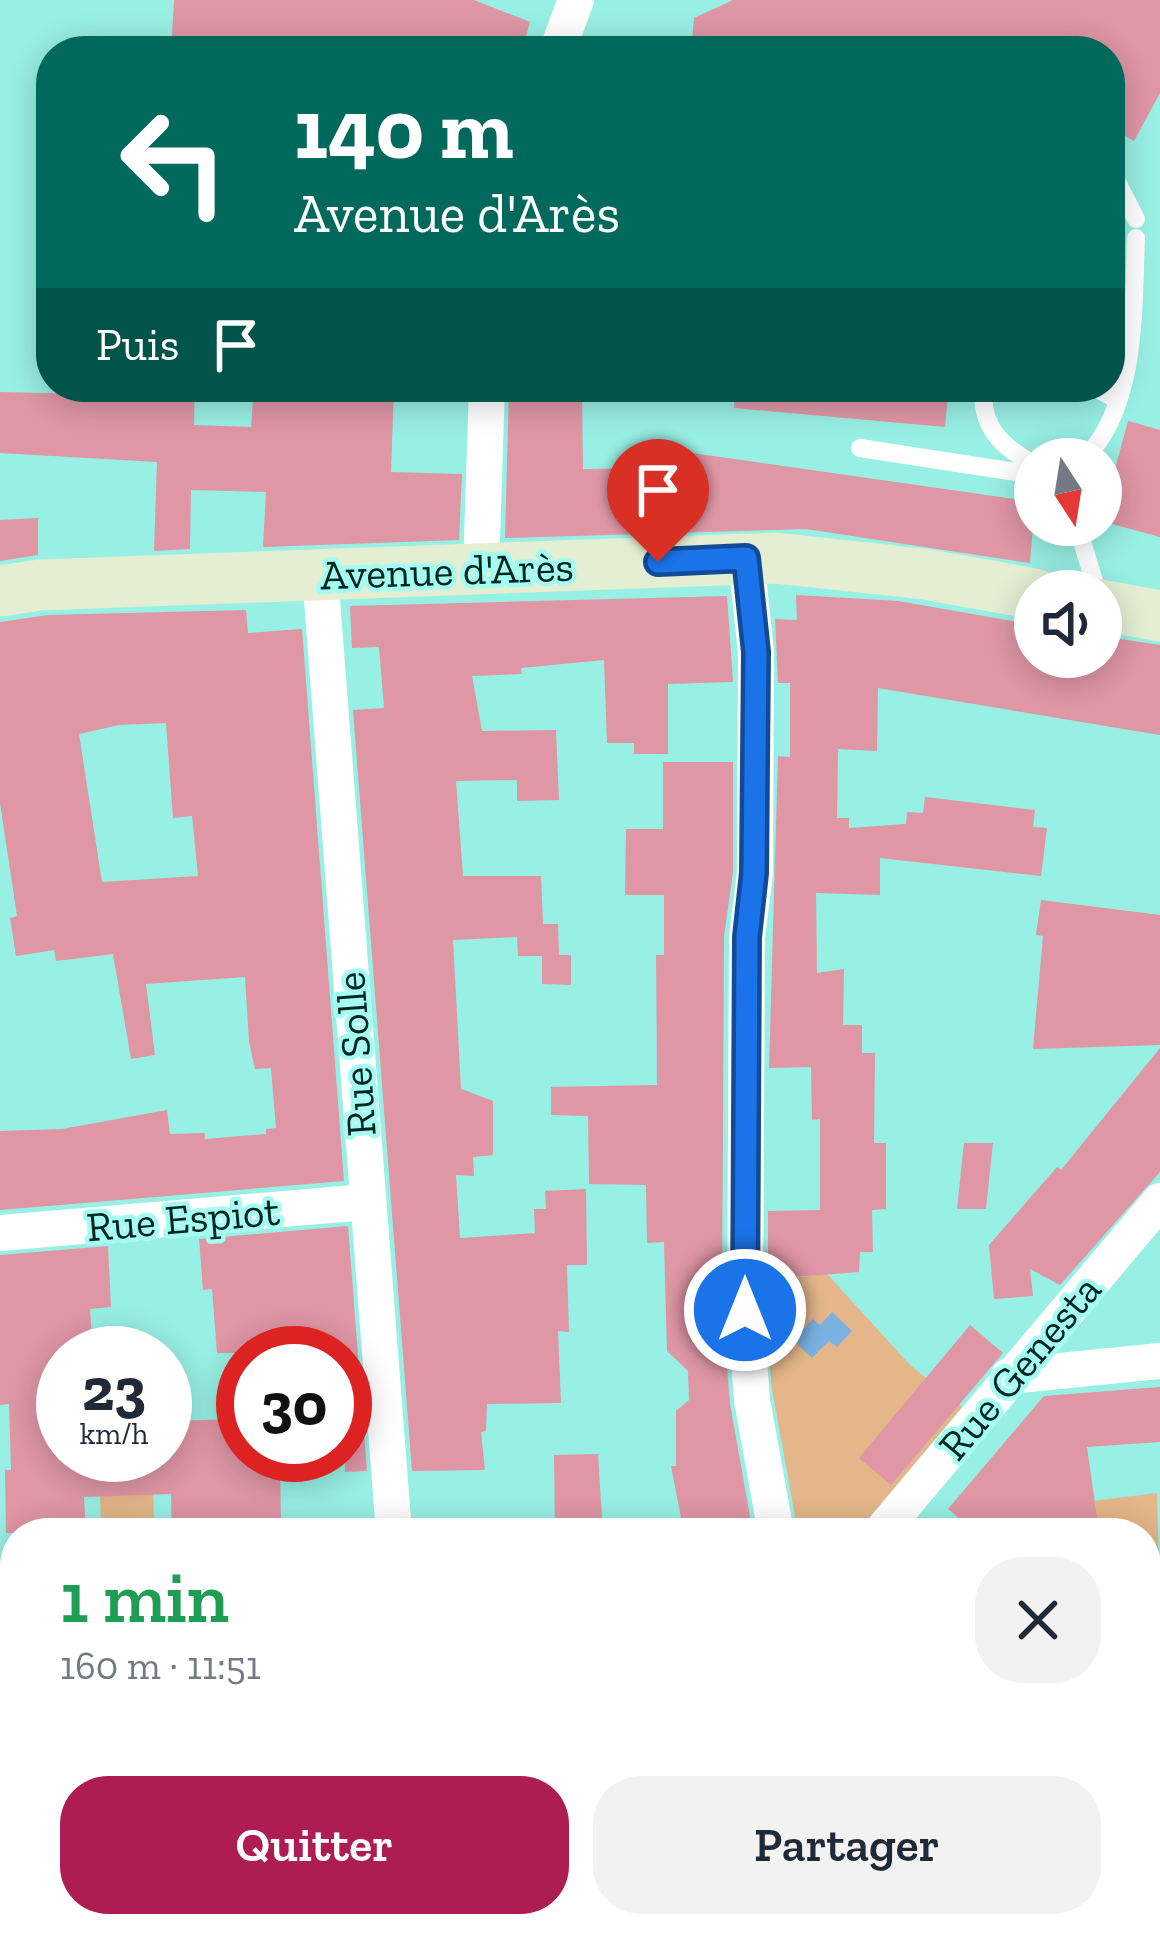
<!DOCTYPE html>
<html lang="fr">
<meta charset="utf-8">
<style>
body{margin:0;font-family:"Zilla Slab",serif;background:#f2f2f3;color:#1f2937;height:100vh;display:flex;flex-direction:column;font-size:45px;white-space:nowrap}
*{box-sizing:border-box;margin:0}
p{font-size:39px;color:#747a83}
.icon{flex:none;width:66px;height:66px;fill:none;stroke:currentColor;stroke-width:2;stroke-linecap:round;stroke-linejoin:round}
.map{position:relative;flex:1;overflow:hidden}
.panel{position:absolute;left:0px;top:1518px;width:1161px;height:420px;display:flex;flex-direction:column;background:#fff;border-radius:48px 48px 0 0;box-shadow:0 6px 30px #0003}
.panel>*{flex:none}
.guide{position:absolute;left:36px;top:36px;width:1089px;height:366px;border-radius:48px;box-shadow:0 6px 30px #0003;background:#00695c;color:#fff;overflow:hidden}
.needle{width:78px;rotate:168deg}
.tools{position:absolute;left:1014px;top:438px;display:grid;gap:24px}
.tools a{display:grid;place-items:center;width:108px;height:108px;border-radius:50%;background:#fff;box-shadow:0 6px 30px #0003;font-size:60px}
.speed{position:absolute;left:36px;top:1326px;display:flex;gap:24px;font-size:60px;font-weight:700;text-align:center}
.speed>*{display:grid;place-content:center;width:156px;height:156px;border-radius:50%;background:#fff;box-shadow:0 6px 30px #0003;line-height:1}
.speed small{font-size:30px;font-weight:400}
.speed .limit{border:18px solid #d22;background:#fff;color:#111}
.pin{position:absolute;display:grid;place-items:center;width:102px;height:102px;color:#fff;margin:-123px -51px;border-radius:50% 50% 50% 0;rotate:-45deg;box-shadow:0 0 12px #0007}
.pin .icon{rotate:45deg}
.me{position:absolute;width:132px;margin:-66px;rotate:0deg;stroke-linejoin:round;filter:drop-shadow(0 0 9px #0008)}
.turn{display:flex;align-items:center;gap:42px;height:252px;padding:0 60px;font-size:54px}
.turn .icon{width:156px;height:156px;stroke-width:2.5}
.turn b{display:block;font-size:84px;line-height:102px}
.then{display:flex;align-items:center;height:114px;padding:0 60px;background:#0003;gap:24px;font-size:45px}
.round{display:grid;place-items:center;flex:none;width:126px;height:126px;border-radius:48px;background:#f2f2f3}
.headline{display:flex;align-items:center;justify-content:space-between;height:204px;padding:0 60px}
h1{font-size:72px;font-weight:600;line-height:90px;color:#1e9e55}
.button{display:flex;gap:24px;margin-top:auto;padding:24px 60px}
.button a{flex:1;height:138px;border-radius:48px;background:#ad1c52;color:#fff;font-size:48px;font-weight:600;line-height:138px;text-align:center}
.button a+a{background:#f2f2f3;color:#1f2937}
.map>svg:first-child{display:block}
.green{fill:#e4b689}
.water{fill:#7ab1e1}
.building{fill:#df96a5;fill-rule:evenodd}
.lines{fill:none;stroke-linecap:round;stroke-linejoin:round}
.service{stroke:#fff;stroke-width:18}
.minor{stroke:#fff;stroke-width:36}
.secondary{stroke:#e4eed3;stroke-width:51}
.route-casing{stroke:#114b97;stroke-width:30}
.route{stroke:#1a73e8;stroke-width:21}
.labels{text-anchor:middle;stroke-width:9;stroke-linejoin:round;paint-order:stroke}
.street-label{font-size:42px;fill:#002522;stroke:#a5fdf2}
</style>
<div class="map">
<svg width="1160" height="1938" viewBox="0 0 1160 1938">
<rect width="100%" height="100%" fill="#98efe4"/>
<g class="green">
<path d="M 827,1274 L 910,1365 L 962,1407 L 857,1533 L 798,1533 L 771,1383 L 766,1281 Z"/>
<path d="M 135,1491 L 153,1495 L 155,1533 L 101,1533 L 100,1493 Z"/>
<path d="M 1157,1493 L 1160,1613 L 1146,1615 L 1146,1533 L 928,1533 L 938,1520 Z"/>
</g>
<path class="water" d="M 832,1312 L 852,1331 L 837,1347 L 829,1341 L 812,1358 L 793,1340 L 813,1319 L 820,1325 Z"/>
<g class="building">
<path d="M 174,0 L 474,0 L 530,22 L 522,51 L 171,51 Z"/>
<path d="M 733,0 L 1160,0 L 1160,93 L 1134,141 L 1110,128 L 1110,51 L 691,51 L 694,18 Z"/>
<path d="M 135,387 L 195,387 L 194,425 L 251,427 L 254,387 L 394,387 L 391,472 L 462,474 L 459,540 L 263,547 L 266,492 L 191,490 L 190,549 L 154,551 L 157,462 L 0,453 L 0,392 L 135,395 Z"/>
<path d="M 509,387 L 582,387 L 583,469 L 659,468 L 657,448 L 1035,502 L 1030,563 L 806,529 L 505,538 Z"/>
<path d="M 735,387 L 949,387 L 945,427 L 734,408 Z"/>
<path d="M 1128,421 L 1160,430 L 1160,537 L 1101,521 Z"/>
<path d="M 38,518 L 38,555 L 0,561 L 0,520 Z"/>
<path d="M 796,595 L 898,601 L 1035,625 L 1035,657 L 1101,657 L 1101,636 L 1160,645 L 1160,735 L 878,688 L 877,751 L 838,749 L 837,818 L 849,818 L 849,828 L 906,824 L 907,812 L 923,813 L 925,797 L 1035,810 L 1033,827 L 1047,828 L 1041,876 L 880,858 L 880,895 L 816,893 L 817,973 L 844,969 L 843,1025 L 862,1025 L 862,1053 L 875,1053 L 874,1143 L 886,1143 L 886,1209 L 872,1210 L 873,1252 L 860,1252 L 859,1272 L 768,1279 L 768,1211 L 820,1210 L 820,1119 L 812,1120 L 811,1067 L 769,1068 L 778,756 L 790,757 L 790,683 L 778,683 L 775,619 L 797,620 Z"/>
<path d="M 727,596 L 733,682 L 668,684 L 668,754 L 634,754 L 634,743 L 607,743 L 604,660 L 521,668 L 522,674 L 472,676 L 482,731 L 556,730 L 559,800 L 517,801 L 517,780 L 456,781 L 463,876 L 541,876 L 543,924 L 558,924 L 559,955 L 571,955 L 571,985 L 542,984 L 542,956 L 518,956 L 517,937 L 453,940 L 461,1089 L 493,1101 L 493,1155 L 473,1157 L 474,1176 L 456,1175 L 460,1238 L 535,1233 L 534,1209 L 546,1209 L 545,1191 L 586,1189 L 587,1265 L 567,1265 L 569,1332 L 558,1331 L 561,1403 L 487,1404 L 486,1431 L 481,1432 L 485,1470 L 412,1471 L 353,710 L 384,708 L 379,647 L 352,648 L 350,606 Z"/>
<path d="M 246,610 L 248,633 L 302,629 L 344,1181 L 0,1210 L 0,1131 L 62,1129 L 167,1110 L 170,1134 L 205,1133 L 205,1139 L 266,1134 L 266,1129 L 276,1128 L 271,1068 L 255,1069 L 249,1042 L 245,977 L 146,984 L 155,1055 L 131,1059 L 113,954 L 56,961 L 54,950 L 16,956 L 10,918 L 17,916 L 0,803 L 0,622 L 48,615 ZM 166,723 L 173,818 L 192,816 L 198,876 L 102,882 L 79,734 L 119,725 Z"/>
<path d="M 663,762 L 733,762 L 733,872 L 724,937 L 722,1310 L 730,1404 L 753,1533 L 684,1533 L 671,1466 L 676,1466 L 676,1411 L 689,1400 L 688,1371 L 667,1351 L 664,1242 L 647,1243 L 646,1185 L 589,1184 L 588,1116 L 551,1115 L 551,1087 L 657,1085 L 656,955 L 664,955 L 664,895 L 625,895 L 626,829 L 663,829 Z"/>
<path d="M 1041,900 L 1160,915 L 1160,1045 L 1033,1049 L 1043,936 L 1036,935 Z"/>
<path d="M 1160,1048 L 1160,1172 L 1060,1285 L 1030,1269 L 1033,1296 L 994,1299 L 989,1245 L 1057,1167 L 1061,1170 Z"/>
<path d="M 964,1143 L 993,1143 L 986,1209 L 957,1209 Z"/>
<path d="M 348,1226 L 367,1471 L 345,1472 L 345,1353 L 217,1353 L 212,1289 L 203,1290 L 199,1239 Z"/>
<path d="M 108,1246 L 111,1307 L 90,1309 L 93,1353 L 63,1353 L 63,1455 L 165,1455 L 165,1421 L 242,1419 L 243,1455 L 280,1455 L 281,1533 L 172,1533 L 171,1494 L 84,1497 L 86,1533 L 6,1533 L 5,1470 L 11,1470 L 9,1404 L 0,1405 L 0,1255 Z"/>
<path d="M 970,1325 L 1003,1353 L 891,1485 L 859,1458 Z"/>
<path d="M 1160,1387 L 1160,1442 L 1087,1447 L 1099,1533 L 977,1533 L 948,1509 L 1044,1396 Z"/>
<path d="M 598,1454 L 603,1533 L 555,1533 L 554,1455 Z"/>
</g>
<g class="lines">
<g class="service">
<path d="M 1110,168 L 1136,219"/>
<path d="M 984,387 C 979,426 1003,448 1035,465"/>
<path d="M 1094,387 L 1116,399"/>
<path d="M 860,448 L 1035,475"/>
<path d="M 1084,459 C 1137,407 1133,309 1136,238"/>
<path d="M 1077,525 L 1097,591"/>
</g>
<g class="minor">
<path d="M 557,51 L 576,0"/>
<path d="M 746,558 L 756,653 L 755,873 L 747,937 L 745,1310 L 752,1400 L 776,1533"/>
<path d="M 481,569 L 487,387"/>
<path d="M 320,574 L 394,1533"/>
<path d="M 0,1233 L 366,1202"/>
<path d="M 1009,1376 L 1160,1361"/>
<path d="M 880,1533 L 1160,1201"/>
<path d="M 0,1620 L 15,1619"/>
<path d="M 1146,1754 L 1160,1750"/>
<path d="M 171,1923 L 173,1938"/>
<path d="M 422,1923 L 423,1938"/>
<path d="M 854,1923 L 857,1938"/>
<path d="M 539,1938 L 591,1923"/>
</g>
<g class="secondary">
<path d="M 0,591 L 40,585 L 775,558 L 924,574 L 1035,594"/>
<path d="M 1101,605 L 1160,616"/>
</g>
</g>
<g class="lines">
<defs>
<path id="route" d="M 658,562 L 746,558 L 756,652 L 754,873 L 747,937 L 745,1310"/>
</defs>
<use href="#route" class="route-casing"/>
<use href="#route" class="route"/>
</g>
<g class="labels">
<g class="street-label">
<text transform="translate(447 570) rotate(-2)" y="15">Avenue d'Arès</text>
<text transform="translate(355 1054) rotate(-94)" y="15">Rue Solle</text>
<text transform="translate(183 1218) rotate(-5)" y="15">Rue Espiot</text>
<text transform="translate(1019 1367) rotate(-50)" y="15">Rue Genesta</text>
</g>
</g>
</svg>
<div class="tools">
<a><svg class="needle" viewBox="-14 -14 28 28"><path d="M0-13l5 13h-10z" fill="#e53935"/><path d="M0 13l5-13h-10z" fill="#747a83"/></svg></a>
<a><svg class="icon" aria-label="sound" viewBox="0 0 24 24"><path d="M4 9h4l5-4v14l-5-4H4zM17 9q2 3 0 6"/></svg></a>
</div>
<div class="speed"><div>23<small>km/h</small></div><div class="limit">30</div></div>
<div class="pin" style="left:658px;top:562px;background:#d93025"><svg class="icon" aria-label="arrive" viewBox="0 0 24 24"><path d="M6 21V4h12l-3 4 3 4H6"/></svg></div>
<svg class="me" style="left:745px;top:1310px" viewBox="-20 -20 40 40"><circle r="17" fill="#1a73e8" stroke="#fff" stroke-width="3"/><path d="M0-11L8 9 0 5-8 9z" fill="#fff"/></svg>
<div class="guide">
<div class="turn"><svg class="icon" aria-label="left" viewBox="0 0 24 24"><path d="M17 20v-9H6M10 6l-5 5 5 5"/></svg><div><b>140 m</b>Avenue d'Arès</div></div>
<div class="then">Puis<svg class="icon" aria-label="arrive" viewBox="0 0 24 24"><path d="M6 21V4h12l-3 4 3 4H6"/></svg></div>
</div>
<section class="panel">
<div class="headline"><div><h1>1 min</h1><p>160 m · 11:51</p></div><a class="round"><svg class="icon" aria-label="close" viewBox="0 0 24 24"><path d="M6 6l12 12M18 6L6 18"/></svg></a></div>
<div class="button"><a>Quitter</a><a>Partager</a></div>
</section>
</div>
